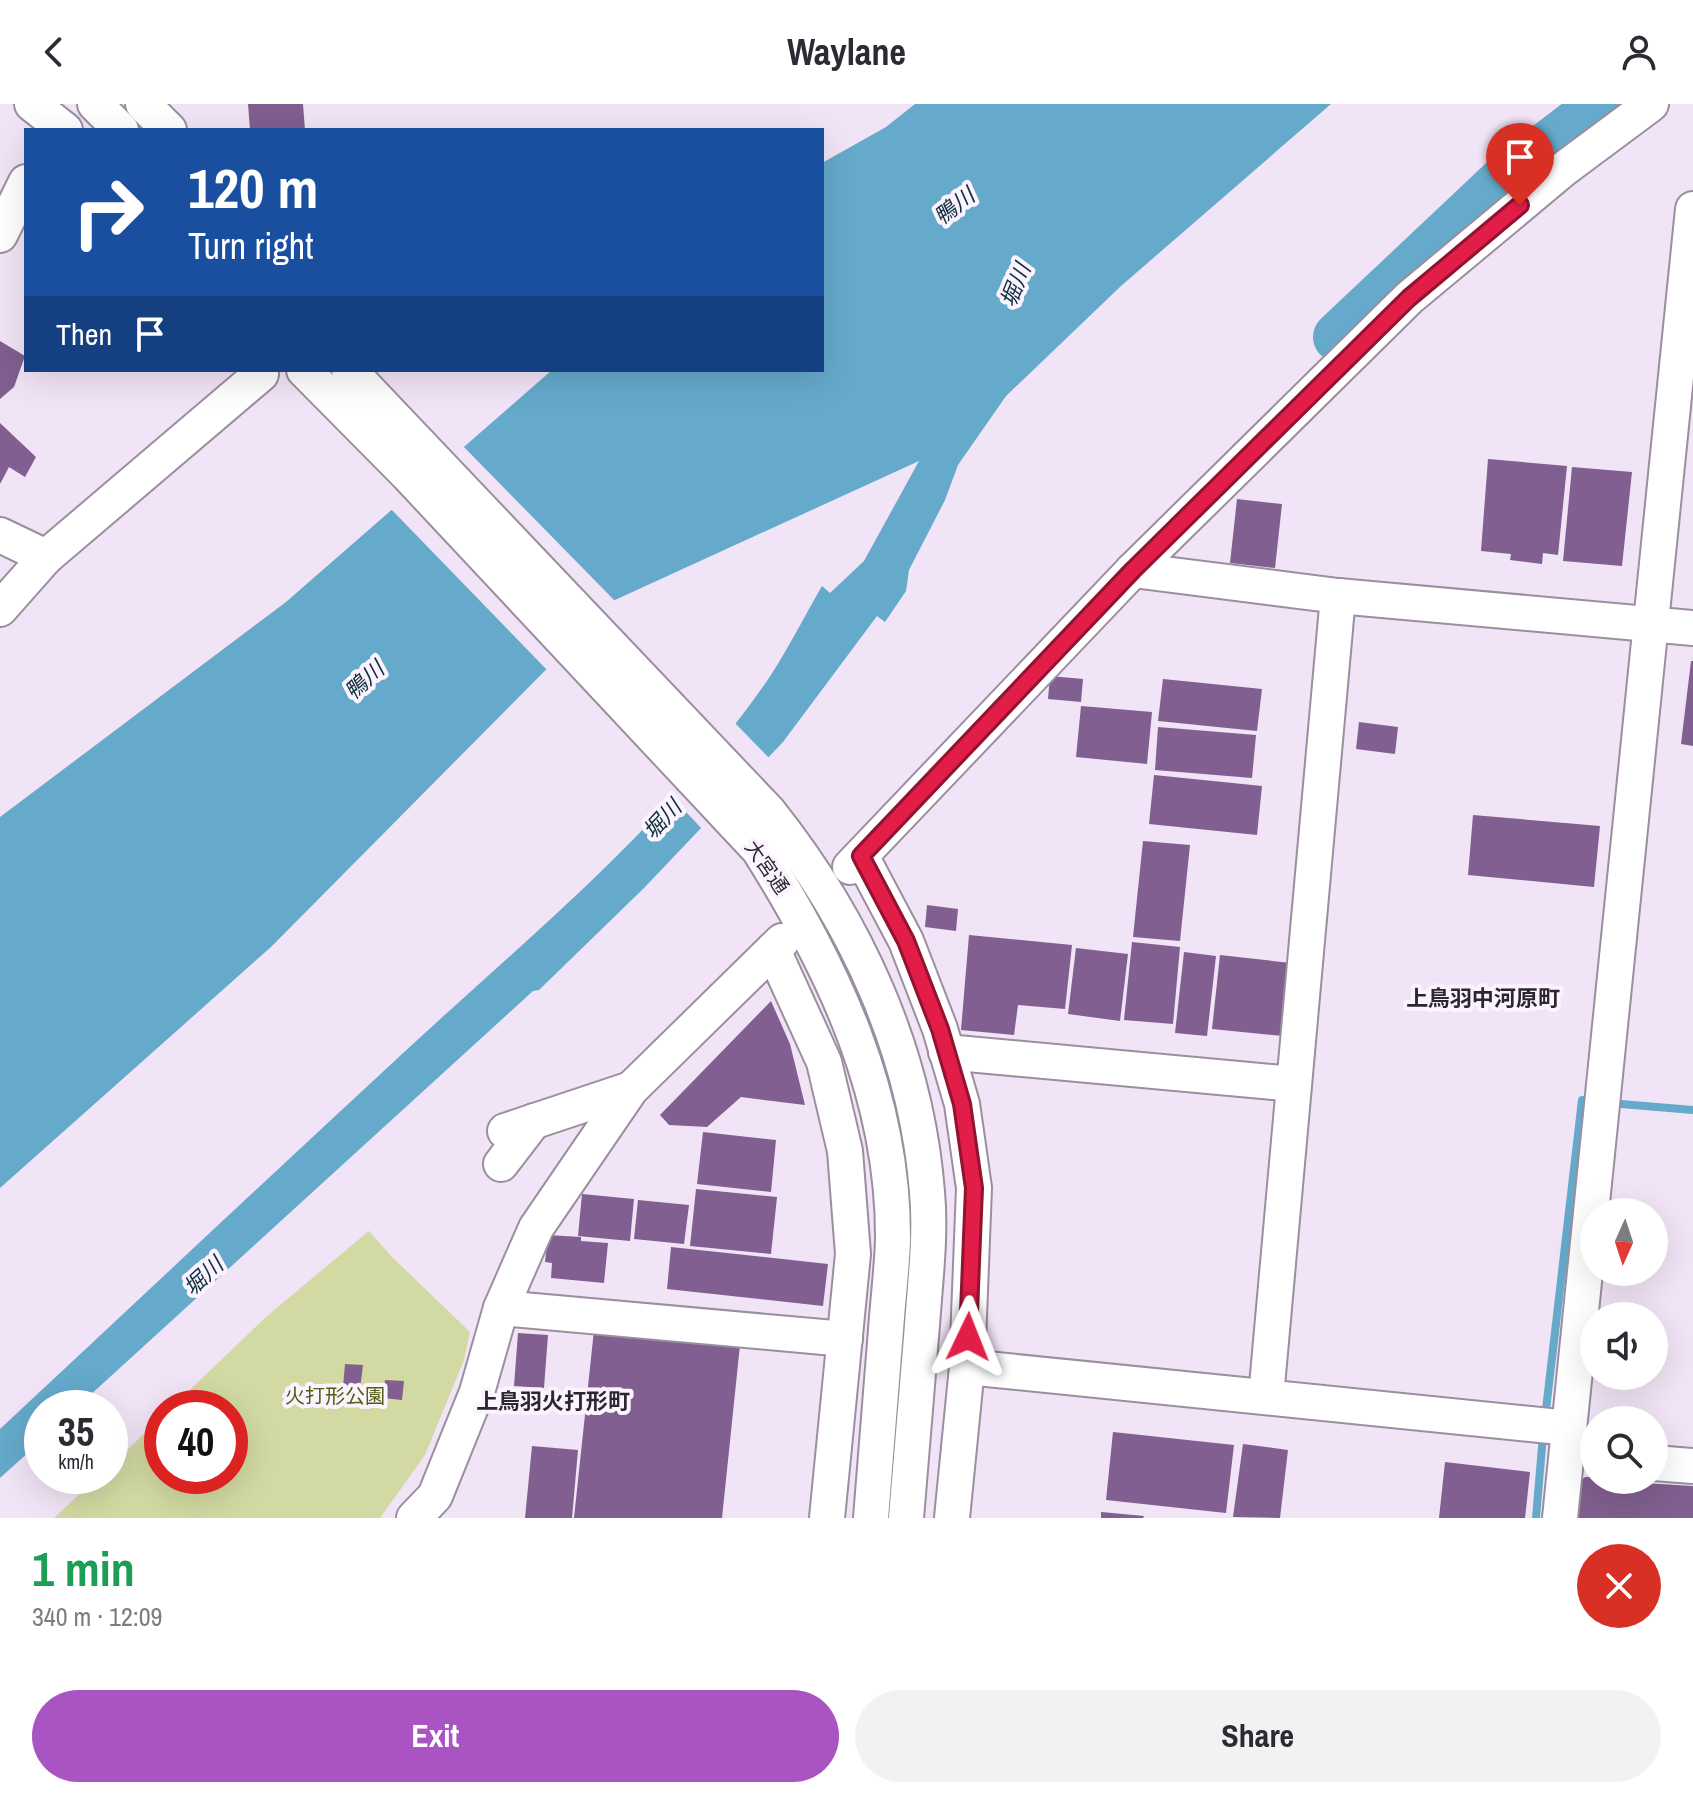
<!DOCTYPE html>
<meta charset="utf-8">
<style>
body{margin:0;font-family:"Archivo Narrow","Noto Sans JP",sans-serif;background:#f2f2f3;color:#2b2b33;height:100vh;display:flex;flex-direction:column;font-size:30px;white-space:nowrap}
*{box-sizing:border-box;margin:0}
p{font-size:26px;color:#7c7c81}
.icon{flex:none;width:44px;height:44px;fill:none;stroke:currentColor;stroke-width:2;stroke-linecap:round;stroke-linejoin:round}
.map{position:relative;height:1414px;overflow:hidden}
.panel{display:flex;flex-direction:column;background:#fff;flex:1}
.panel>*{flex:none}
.banner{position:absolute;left:24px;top:24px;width:800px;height:244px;border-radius:0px;box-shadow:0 8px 32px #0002;background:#1a4fa0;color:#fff;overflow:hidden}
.needle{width:52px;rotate:183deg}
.buttons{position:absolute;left:1580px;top:1094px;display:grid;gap:16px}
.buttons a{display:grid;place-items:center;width:88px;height:88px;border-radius:50%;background:#fff;box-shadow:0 8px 32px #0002;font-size:40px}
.speed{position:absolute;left:24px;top:1286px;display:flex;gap:16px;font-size:40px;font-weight:700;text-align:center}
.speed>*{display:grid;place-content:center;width:104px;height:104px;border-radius:50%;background:#fff;box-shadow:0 8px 32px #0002;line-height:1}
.speed small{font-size:20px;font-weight:400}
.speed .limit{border:12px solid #d22;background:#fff;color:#111}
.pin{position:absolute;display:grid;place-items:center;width:68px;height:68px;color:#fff;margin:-82px -34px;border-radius:50% 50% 50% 0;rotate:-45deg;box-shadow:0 0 8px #0007}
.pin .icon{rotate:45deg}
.me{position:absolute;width:88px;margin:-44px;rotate:2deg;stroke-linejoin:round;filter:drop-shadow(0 0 6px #0008)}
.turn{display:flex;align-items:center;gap:28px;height:168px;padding:0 32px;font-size:36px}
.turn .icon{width:104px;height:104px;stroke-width:2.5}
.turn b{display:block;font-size:56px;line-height:68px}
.then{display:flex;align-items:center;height:76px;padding:0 32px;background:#0003;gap:16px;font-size:30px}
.round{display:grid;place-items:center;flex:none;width:84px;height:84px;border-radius:42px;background:#f2f2f3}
.headline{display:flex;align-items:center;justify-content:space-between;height:136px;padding:0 32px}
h1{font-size:48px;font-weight:700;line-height:60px;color:#1e9e55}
.button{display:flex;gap:16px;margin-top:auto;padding:16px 32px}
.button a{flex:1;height:92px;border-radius:48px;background:#a954c2;color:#fff;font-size:32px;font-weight:700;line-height:92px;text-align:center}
.button a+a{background:#f2f2f3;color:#2b2b33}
header{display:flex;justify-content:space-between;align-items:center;height:104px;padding:0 32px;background:#fff;font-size:36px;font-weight:700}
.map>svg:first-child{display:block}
.green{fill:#d2d9a2}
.water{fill:#65a9cb}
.pier{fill:#f1e4f6}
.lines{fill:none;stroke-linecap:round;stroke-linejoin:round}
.stream{stroke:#65a9cb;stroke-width:8}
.river{stroke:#65a9cb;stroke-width:50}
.building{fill:#815f90}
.minor-casing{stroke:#9a8e9f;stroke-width:38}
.minor{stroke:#fff;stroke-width:34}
.route-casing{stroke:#92132f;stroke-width:20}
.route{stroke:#e11d48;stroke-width:14}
.labels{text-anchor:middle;stroke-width:8;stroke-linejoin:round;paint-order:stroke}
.street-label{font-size:20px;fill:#2c272e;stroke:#fbf3fe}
.park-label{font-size:20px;fill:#555b12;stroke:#fbf3fe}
.water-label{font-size:22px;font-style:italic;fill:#0e2f3e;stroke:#fbf3fe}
.neighbourhood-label{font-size:22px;font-weight:bold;fill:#2c272e;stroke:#fbf3fe}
</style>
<header><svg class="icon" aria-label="back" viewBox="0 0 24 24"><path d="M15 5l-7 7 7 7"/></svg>Waylane<svg class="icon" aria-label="person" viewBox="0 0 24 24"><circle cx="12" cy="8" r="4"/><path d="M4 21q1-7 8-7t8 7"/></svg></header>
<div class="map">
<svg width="1693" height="1414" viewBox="0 0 1693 1414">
<rect width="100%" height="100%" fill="#f1e4f6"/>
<path class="green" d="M 369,1127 L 392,1153 L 470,1228 L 464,1256 L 425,1351 L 380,1414 L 54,1414 L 99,1372 L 110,1372 L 110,1362 L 162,1313 L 162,1372 L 230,1372 L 230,1304 L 171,1304 L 267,1212 Z"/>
<path class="water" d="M 915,0 L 1331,0 L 1121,182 L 1006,292 L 958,361 L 945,396 L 909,466 L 906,487 L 885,518 L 877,512 L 783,638 L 644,784 L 539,886 L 533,887 L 76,1304 L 42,1304 L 42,1336 L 0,1374 L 0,1325 C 134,1200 267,1075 401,951 C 525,836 658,729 757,591 C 782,558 801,518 822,482 L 830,489 L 864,457 L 919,357 L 615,496 L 271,843 L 0,1084 L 0,713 L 286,498 L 552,266 L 822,266 L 822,59 L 886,23 Z"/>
<g class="pier">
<path d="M 461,340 L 617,499 L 549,568 L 389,403 Z"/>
<path d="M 733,617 L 771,656 L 704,727 L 670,691 Z"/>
</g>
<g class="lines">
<g class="stream">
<path d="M 1609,999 L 1693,1006"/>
<path d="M 1545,1314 L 1582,996 L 1596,997"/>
<path d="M 1536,1414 L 1543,1331"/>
</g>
<path class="river" d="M 1338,233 L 1511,70 L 1603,0"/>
</g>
<g class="building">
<path d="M 248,0 L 303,0 L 305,26 L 250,26 Z"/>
<path d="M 0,237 L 25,252 L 14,283 L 0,295 Z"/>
<path d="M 0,319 L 36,353 L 25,373 L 9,363 L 0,380 Z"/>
<path d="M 1488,355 L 1567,362 L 1558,451 L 1543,449 L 1542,460 L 1510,456 L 1511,450 L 1481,447 Z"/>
<path d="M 1572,363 L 1632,368 L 1622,462 L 1563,457 Z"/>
<path d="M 1237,395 L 1282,400 L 1275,464 L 1230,459 Z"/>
<path d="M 1691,557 L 1693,557 L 1693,642 L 1681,640 Z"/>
<path d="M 1050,572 L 1083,575 L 1081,598 L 1048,595 Z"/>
<path d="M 1163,575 L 1262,585 L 1257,627 L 1158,617 Z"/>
<path d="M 1081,602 L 1152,608 L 1147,660 L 1076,653 Z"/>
<path d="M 1359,618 L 1398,623 L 1395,650 L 1356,645 Z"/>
<path d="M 1158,623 L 1256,631 L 1252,674 L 1155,666 Z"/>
<path d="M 1154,671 L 1262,682 L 1257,731 L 1149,720 Z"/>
<path d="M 1473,711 L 1600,722 L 1594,783 L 1468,771 Z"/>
<path d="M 1143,737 L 1190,741 L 1180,837 L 1133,833 Z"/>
<path d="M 927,801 L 958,805 L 956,827 L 925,823 Z"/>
<path d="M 969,831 L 1072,841 L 1065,905 L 1018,901 L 1014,931 L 961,926 Z"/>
<path d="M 1132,838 L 1180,843 L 1173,920 L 1124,916 Z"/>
<path d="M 1076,844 L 1128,850 L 1120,917 L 1068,910 Z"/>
<path d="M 1184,848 L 1216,852 L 1207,932 L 1175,929 Z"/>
<path d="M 1220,851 L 1291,859 L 1283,932 L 1212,925 Z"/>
<path d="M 771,897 L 790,940 L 805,1001 L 741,993 L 707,1023 L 669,1021 L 660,1011 Z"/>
<path d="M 703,1028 L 776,1036 L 771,1088 L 697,1080 Z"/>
<path d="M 696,1085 L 777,1093 L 771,1150 L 690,1142 Z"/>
<path d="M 582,1090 L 634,1095 L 630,1137 L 578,1132 Z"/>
<path d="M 638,1096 L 689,1101 L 684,1140 L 634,1135 Z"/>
<path d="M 548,1131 L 581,1133 L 581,1137 L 608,1139 L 604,1179 L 551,1174 L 552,1159 L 545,1158 Z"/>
<path d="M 671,1143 L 828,1160 L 823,1202 L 667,1185 Z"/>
<path d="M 594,1226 L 740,1241 L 722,1414 L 574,1414 Z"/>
<path d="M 518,1229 L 548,1231 L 544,1284 L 514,1282 Z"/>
<path d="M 345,1260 L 363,1261 L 360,1285 L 343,1283 Z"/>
<path d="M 385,1276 L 404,1277 L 402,1296 L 383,1294 Z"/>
<path d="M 1113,1328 L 1234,1341 L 1226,1409 L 1106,1396 Z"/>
<path d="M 1243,1340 L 1288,1346 L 1280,1414 L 1233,1413 Z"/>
<path d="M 532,1342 L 578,1346 L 572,1414 L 525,1414 Z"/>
<path d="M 1445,1358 L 1530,1368 L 1525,1414 L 1439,1414 Z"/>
<path d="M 1585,1373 L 1594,1373 L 1594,1376 L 1693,1382 L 1693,1414 L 1575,1414 L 1578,1379 Z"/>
<path d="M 1101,1408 L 1144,1412 L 1143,1414 L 1101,1414 Z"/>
</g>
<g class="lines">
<defs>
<g id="minor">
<path d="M 32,0 L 65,26"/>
<path d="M 95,0 L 121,26"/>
<path d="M 143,0 L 169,26"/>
<path d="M 0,131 L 26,78"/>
<path d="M 304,266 L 408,371 L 759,746 C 834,865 894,992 893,1136 C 892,1166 888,1196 886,1226 C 881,1289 876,1351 871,1414"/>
<path d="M 349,266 L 769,708 C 856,817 916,948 927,1088 C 931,1132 925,1177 922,1221 C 917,1285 911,1350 906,1414"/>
<path d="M 0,431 L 46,453"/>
<path d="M 1133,466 L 1338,492 L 1693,524"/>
<path d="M 0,505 L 46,453 L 261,270"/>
<path d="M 861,752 L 906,837 L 940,925 L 962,1000 L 974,1084 L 967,1263 L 952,1414"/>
<path d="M 850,763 L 1133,466 L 1409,194 L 1565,64 L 1651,0"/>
<path d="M 773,846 L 824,958 L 845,1047 L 853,1150 L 827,1414"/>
<path d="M 946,948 L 1294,980"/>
<path d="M 505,1027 L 631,985"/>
<path d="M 501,1060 L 534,1017"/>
<path d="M 501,1204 L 845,1235"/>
<path d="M 967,1263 L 1569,1324"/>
<path d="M 1266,1293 L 1338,492"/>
<path d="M 1654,1359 L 1693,1362"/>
<path d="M 414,1414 L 435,1392 L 477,1288 L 501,1204 L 536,1124 L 631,985 L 782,837"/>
<path d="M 1560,1414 L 1693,105"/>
</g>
</defs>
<use href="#minor" class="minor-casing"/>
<use href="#minor" class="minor"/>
</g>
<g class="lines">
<defs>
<path id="route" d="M 968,1233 L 974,1084 L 962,1000 L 940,925 L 906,837 L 861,752 L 1133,466 L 1409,194 L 1520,101"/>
</defs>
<use href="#route" class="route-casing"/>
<use href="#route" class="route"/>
</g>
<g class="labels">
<g class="street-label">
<text transform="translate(767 763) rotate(55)" y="7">大宮通</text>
</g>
<g class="park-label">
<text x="335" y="1299">火打形公園</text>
</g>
<g class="water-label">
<text transform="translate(954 102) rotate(-38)" y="8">鴨川</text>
<text transform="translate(1015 181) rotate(-68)" y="8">堀川</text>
<text transform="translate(364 576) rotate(-42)" y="8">鴨川</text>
<text transform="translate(662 715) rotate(-47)" y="8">堀川</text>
<text transform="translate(203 1172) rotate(-43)" y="8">堀川</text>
</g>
<g class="neighbourhood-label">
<text x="1483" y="902">上鳥羽中河原町</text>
<text x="553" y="1305">上鳥羽火打形町</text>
</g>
</g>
</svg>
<div class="buttons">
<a><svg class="needle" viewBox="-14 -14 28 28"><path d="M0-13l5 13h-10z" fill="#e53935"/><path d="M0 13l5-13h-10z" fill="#7c7c81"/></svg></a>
<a><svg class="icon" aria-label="sound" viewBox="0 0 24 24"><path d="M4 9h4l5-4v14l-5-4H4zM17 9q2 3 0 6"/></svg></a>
<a><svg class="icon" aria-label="search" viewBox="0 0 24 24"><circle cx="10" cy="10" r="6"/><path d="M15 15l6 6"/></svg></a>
</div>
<div class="speed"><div>35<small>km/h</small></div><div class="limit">40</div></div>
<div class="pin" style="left:1520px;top:101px;background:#d93025"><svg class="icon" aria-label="arrive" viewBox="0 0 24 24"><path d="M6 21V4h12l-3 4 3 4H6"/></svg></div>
<svg class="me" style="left:968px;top:1233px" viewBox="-20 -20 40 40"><path d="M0-17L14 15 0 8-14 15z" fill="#e11d48" stroke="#fff" stroke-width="4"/></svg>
<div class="banner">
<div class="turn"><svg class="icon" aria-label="right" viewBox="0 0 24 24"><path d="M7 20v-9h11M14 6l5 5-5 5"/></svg><div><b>120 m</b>Turn right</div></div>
<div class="then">Then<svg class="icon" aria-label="arrive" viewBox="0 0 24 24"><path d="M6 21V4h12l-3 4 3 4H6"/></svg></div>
</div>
</div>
<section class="panel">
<div class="headline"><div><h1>1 min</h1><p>340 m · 12:09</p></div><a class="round" style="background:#d93025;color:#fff"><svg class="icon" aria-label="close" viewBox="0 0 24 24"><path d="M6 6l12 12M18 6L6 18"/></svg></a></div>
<div class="button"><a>Exit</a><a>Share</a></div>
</section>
